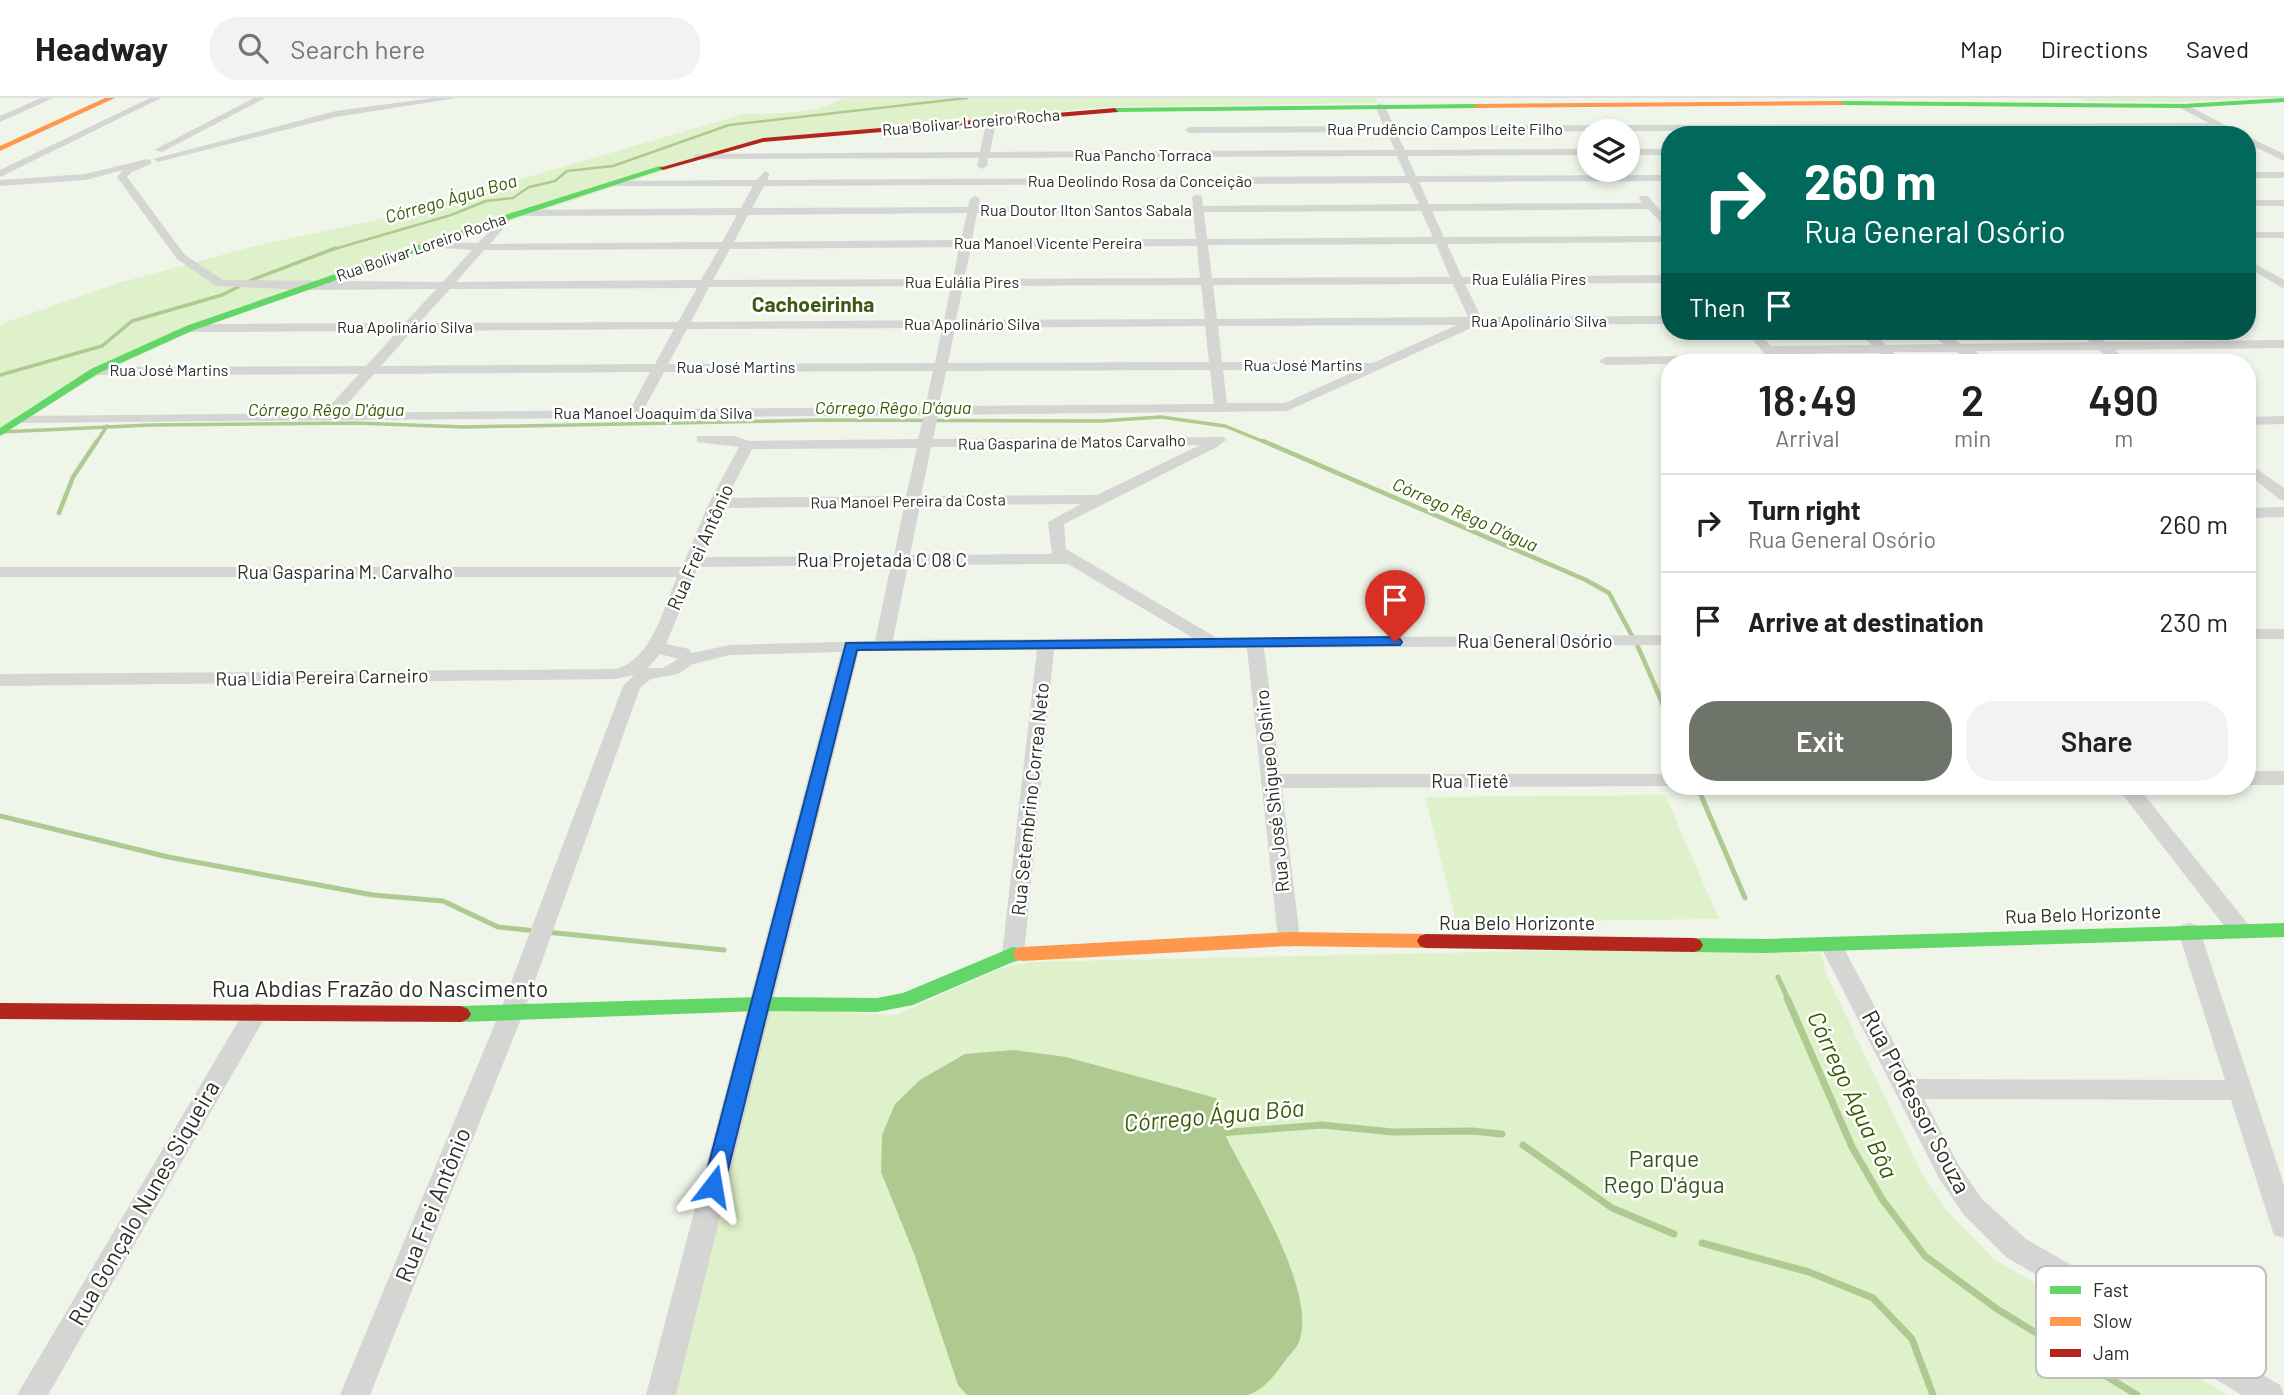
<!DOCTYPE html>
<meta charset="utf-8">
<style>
body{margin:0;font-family:Barlow,sans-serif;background:#f2f2f2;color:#202124;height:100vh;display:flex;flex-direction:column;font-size:26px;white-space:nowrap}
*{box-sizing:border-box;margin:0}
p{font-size:23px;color:#757577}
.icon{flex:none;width:38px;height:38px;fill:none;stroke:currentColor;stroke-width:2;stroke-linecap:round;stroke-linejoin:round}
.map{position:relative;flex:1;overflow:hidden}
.drawer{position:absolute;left:1661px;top:256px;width:595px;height:441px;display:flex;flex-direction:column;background:#fff;border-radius:28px;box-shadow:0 4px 10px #0003}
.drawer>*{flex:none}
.guide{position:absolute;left:1661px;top:28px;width:595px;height:214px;border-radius:28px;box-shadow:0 4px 10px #0003;background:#00695c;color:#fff;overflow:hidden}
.tools{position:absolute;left:1577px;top:21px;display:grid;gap:14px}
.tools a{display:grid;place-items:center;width:63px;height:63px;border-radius:50%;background:#fff;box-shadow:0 4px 10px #0003;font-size:35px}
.pin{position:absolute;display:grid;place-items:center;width:60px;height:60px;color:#fff;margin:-72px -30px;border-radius:50% 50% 50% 0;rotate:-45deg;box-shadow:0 0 7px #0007}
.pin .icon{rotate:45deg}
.me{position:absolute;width:77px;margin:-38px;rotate:14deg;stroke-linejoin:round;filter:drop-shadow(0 0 5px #0008)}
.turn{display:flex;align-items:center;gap:24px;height:147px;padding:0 28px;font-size:32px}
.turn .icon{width:91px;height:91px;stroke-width:2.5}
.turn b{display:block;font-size:49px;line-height:60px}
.then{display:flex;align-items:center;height:66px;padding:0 28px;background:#0003;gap:14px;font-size:26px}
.eta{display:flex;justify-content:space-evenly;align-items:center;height:119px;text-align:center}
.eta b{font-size:42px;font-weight:600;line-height:49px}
.button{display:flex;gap:14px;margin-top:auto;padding:14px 28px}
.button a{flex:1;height:80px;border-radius:28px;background:#6f746a;color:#fff;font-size:28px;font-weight:600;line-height:80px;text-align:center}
.button a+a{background:#f2f2f2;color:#202124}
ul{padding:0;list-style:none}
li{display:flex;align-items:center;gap:21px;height:98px;padding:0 28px;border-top:2px solid #e0e0e0}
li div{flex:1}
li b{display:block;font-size:26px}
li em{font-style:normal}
header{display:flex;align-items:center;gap:42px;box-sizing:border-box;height:98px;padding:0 35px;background:#fff;border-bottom:2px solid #e0e0e0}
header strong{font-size:33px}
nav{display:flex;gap:38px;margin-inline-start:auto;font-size:24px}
.search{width:490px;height:63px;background:#f2f2f2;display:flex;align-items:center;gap:18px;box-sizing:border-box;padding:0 24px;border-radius:28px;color:#757577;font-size:26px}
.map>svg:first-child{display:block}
.green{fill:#def1ca}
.water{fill:#afca90}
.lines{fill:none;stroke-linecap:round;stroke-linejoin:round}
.stream-far4{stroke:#afca90;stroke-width:2.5}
.stream-far3{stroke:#afca90;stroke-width:3.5}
.stream-far2{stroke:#afca90;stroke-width:4.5}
.stream-far1{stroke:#afca90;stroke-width:5}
.stream{stroke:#afca90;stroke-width:7}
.street{fill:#d5d6d3;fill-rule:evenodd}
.fast{fill:#63d668;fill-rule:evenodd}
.slow{fill:#ff974d;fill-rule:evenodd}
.jam{fill:#b3261e;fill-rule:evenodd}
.route{fill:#1a73e8;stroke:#114b97;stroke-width:2}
.labels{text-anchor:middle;stroke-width:5;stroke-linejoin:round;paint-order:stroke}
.far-street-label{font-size:16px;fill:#2a2e25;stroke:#fff}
.far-water-label{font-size:18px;font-style:italic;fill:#3a5a00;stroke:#fff}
.street-label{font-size:19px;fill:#2a2e25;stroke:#fff}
.far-district-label{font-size:21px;font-weight:bold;fill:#3d5a15;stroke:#fff}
.near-street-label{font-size:23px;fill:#2a2e25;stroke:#fff}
.near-park-label{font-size:23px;fill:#3b531c;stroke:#fff}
.near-water-label{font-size:24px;font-style:italic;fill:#3a5a00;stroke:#fff}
.key{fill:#fff;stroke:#bfc0be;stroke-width:2}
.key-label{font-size:19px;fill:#2a2e25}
</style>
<header>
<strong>Headway</strong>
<div class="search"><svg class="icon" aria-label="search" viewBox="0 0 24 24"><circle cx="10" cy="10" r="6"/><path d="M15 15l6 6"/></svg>Search here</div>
<nav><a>Map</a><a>Directions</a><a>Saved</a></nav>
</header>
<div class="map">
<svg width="2284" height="1297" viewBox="0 0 2284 1297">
<rect width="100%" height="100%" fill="#eff5e9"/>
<g class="green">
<path d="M 843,0 L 1376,0 L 1377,5 L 1108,9 L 765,40 L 183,229 L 0,333 L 0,227 L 12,222 L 119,185 L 251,149 L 390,119 L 744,16 C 778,15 813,17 843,0 Z"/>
<path d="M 2077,0 L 2266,0 L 2179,4 L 2087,3 Z"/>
<path d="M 1665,697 L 1719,821 L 1456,824 L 1425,699 Z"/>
<path d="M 1658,850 L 1821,855 L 1826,876 L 1922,1076 L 1945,1111 L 1995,1162 L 2228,1297 L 670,1297 L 763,910 L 896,917 L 999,871 L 1030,864 Z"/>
</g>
<path class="water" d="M 1014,952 L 1066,959 L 1216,1000 C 1223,1013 1221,1028 1227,1041 C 1250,1086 1318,1195 1299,1244 C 1296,1251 1287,1259 1283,1266 C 1272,1280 1265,1290 1248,1297 L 967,1297 L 958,1287 L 915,1158 L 881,1074 L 882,1037 L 895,1006 L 920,982 L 965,956 Z"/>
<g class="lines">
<path class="stream-far4" d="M 331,152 L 451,117 L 486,103 L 513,100 L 529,89 L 555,83 L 567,73 L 613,68 L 729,27 L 967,0"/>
<g class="stream-far3">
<path d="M 0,277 L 102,248 L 132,223 L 222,197 L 254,181 L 336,150"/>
<path d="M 0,334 L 151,327 L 356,325 L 464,329 L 823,322 L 1101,323 L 1161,319 L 1225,328 L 1267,345"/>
<path d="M 96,345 L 107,328"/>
</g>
<g class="stream-far2">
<path d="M 1263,343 L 1586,482 L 1609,495 L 1638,549 L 1656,590"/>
<path d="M 59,415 L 73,379 L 97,343"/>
</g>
<g class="stream-far1">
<path d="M 1655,588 L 1670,623"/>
<path d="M 1697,688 L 1745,800"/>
<path d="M 0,718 L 168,759 L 373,797 L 443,803 L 498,829 L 536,833"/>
<path d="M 546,834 L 724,852"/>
<path d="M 1778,879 L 1788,901"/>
</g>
<g class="stream">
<path d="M 1787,900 L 1852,1049 L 1882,1101 L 1925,1158 L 1997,1211 L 2137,1297"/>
<path d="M 1219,1035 L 1322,1027 L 1393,1034 L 1472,1033 L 1502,1036"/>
<path d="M 1523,1047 L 1612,1110 L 1674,1136"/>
<path d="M 1702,1145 L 1809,1174 L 1873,1200 L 1912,1241 L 1933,1297"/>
</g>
<g class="street">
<path d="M 41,0 L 53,0 L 0,24 L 0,18 Z"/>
<path d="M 150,0 L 161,0 L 0,79 L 0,72 Z"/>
<path d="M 254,0 L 265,0 L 162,54 L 154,52 Z"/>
<path d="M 433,0 L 456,0 L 336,19 L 158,64 L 153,61 L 336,13 Z"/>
<path d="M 1380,5 L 1385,8 L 1394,28 L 2209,25 L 2180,10 L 2178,8 L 2183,5 L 2244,37 L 2231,37 L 2220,31 L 1396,34 L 1405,52 L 1589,51 L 1589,57 L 1407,58 L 1416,78 L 1670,77 L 1670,83 L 1419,84 L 1429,106 L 1642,105 L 1639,100 L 1640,98 L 1648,98 L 1670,124 L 1670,134 L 1648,111 L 1432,113 L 1444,139 L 1670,138 L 1670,144 L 1447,146 L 1462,179 L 1670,177 L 1670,185 L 1465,186 L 1481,219 L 1670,218 L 1670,226 L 1478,227 L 1287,313 L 938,317 L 933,341 L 1224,339 L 1226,342 L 1217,349 L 1064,426 L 1066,451 L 1217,540 L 1670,537 L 1670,547 L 1264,550 L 1280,676 L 1670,676 L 1670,688 L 1677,688 L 1282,690 L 1300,841 L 1297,847 L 1289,849 L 1281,847 L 1278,841 L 1247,550 L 1054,552 L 1024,856 L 1021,862 L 1013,865 L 1005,862 L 1002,856 L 1037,552 L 859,553 L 676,1297 L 646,1297 L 841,554 L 730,557 L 693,566 L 678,576 L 651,581 L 640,590 L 523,916 L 370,1297 L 340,1297 L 499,916 L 623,588 L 634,577 L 616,581 L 0,588 L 0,576 L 616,571 C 652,561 663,511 677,479 L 0,479 L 0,469 L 682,469 L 709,405 L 739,349 L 697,344 L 697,338 L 734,338 L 749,343 L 918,341 L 924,317 L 14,325 L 12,322 L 19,318 L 323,315 L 359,276 L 95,277 L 88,273 L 95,269 L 366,268 L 398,233 L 190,234 L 184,230 L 190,226 L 405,225 L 436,191 L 307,192 L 216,188 L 177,161 L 117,79 L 123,72 L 86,82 L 0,88 L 0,82 L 85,76 L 147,61 L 151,62 L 151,66 L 132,74 L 127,79 L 185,157 L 223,182 L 443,184 L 472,152 L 427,149 L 421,146 L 423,144 L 478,145 L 504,117 L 513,119 L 490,146 L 722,144 L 737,117 L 521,118 L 516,115 L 521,112 L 741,110 L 753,88 L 606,88 L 605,86 L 610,83 L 757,82 L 765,73 L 770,76 L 767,82 L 1406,78 L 1397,58 L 988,60 L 987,68 L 982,71 L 977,68 L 979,60 L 694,61 L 694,57 L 697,56 L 980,54 L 986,24 L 991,21 L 996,24 L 990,54 L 1395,52 L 1387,34 L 1190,35 L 1185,32 L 1190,29 L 1384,28 L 1375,8 ZM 1409,85 L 1419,106 L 1203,108 L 1202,99 L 1197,96 L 1192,99 L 1193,108 L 979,109 L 980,101 L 975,98 L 970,101 L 968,109 L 752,110 L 764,88 ZM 1421,113 L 1433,139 L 1207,141 L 1204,114 ZM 1193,114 L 1196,141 L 972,142 L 977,115 ZM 967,115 L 961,142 L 734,144 L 748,117 ZM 1436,146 L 1450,179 L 1212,180 L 1208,147 ZM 1197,148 L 1200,180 L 964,181 L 971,149 ZM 959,149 L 953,181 L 713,182 L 730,151 ZM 719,151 L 701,182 L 456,184 L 484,152 ZM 1453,186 L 1468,219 L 1217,221 L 1213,187 ZM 1201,187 L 1205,221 L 956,222 L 963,188 ZM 951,188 L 944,222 L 691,224 L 709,189 ZM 697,190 L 678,224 L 419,225 L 450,191 ZM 1457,227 L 1373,265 L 1222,264 L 1218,228 ZM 1205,228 L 1209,264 L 948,265 L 955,230 ZM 942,230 L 935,265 L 668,266 L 687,231 ZM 674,231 L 655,266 L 381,268 L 412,233 ZM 1360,271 L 1285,305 L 1227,305 L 1223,272 ZM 1210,272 L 1214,306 L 939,308 L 946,273 ZM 933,273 L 925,309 L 644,311 L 664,274 ZM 650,274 L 630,312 L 339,315 L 374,276 ZM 1200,347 L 1097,397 L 921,398 L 931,349 ZM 917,350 L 906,398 L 727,400 L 752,351 ZM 1081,406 L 1048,424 L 1052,456 L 910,457 L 920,407 ZM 904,408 L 894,458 L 702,459 L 723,410 ZM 1068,466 L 1193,540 L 893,542 L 908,467 ZM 891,467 L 875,543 L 730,547 L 692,555 L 689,551 L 666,546 L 698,469 ZM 660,556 L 678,561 L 663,570 L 648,570 Z"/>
<path d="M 2247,38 L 2284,56 L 2284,63 L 2247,45 Z"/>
<rect x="1628" y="51" width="42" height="6"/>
<rect x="2247" y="74" width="37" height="6"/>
<rect x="2247" y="102" width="37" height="6"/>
<rect x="2247" y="134" width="37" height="6"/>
<path d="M 2247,161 L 2284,182 L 2284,191 L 2247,169 Z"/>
<path d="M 1746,233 L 1758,233 L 1771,248 L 1871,247 L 1859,233 L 1872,233 L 1886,247 L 1944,246 L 1925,233 L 1940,233 L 1962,246 L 2090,244 L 2078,233 L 2091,233 L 2106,244 L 2284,242 L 2284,250 L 2115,252 L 2128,264 L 2114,264 L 2099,252 L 1975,253 L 1989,264 L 1974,264 L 1957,254 L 1893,254 L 1901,264 L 1888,264 L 1879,255 L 1778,256 L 1783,262 L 1781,264 L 1606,267 L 1599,263 L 1606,259 L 1765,257 Z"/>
<path d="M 2284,318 L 2284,326 L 2247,327 L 2247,319 Z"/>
<path d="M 2247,364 L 2284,390 L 2284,403 L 2279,401 L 2247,375 Z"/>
<path d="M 2284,409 L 2284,419 L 2247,420 L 2247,410 Z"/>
<rect x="2247" y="531" width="37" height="10"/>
<rect x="2247" y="673" width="37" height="14"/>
<path d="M 2116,688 L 2137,688 L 2248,826 L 2251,832 L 2248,838 L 2240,840 L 2232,838 Z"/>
<path d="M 2189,825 L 2197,827 L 2200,833 L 2284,1087 L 2284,1140 L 2274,1137 L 2271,1128 L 2231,1002 L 1924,1001 L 1958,1066 L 1982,1101 L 2026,1141 L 2280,1287 L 2284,1297 L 2242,1297 L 2006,1159 L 1964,1117 L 1940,1082 L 1820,847 L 1823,841 L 1831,839 L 1839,841 L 1913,981 L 2225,982 L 2178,833 L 2181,827 Z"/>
<path d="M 256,905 L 264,907 L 268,914 L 264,921 L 48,1297 L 17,1297 L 248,907 Z"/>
</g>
<g class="fast">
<path d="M 2284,0 L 2284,4 L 2183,10 L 1841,7 L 1837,5 L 1841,3 L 2183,6 Z"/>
<path d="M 1477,6 L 1480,10 L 1115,14 L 1111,12 L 1115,10 Z"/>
<path d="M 660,68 L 667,70 L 511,121 L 194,232 L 99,275 L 0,338 L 0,330 L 91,271 L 186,228 L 505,117 Z"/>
<path d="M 2284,825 L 2284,839 L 1765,855 L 1694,854 L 1688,852 L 1685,847 L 1688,842 L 1694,840 L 1765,841 Z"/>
<path d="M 1013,849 L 1029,851 L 1031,856 L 1029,861 L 1015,863 L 913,907 L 877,914 L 759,913 L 461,924 L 454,921 L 451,916 L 454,911 L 461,908 L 759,899 L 877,900 L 903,895 Z"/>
</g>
<g class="slow">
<path d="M 105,0 L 115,0 L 0,53 L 0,48 Z"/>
<path d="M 1841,3 L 1844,7 L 1477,10 L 1473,8 L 1477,6 Z"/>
<path d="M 1289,834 L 1426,836 L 1432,838 L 1435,843 L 1432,848 L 1426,850 L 1289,848 L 1022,863 L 1015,861 L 1013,856 L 1015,851 L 1022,849 Z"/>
</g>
<g class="jam">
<path d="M 1115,10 L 1118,14 L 763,44 L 663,72 L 659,70 L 763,40 Z"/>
<path d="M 1426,836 L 1694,840 L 1700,842 L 1703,847 L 1700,852 L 1694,854 L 1426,850 L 1420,848 L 1417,843 L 1420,838 Z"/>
<path d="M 0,905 L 461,908 L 468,911 L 471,916 L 468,921 L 461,924 L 0,921 Z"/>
</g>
</g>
<path class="route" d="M 1395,539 L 1400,541 L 1402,544 L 1400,547 L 857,552 L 724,1088 L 721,1095 L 713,1098 L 706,1095 L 703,1088 L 846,545 Z"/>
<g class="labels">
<g class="far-street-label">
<text transform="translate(971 24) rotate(-5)" y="6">Rua Bolivar Loreiro Rocha</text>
<text x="1445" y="37">Rua Prudêncio Campos Leite Filho</text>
<text x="1143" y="63">Rua Pancho Torraca</text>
<text x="1140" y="89">Rua Deolindo Rosa da Conceição</text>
<text x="1086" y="118">Rua Doutor Ilton Santos Sabala</text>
<text x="1048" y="151">Rua Manoel Vicente Pereira</text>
<text transform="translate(421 149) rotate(-19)" y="6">Rua Bolivar Loreiro Rocha</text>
<text x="1529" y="187">Rua Eulália Pires</text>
<text x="962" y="190">Rua Eulália Pires</text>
<text x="1539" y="229">Rua Apolinário Silva</text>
<text x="972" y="232">Rua Apolinário Silva</text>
<text x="405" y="235">Rua Apolinário Silva</text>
<text x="1303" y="273">Rua José Martins</text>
<text x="736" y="275">Rua José Martins</text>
<text x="169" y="278">Rua José Martins</text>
<text x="653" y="321">Rua Manoel Joaquim da Silva</text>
<text transform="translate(1072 344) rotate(-1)" y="6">Rua Gasparina de Matos Carvalho</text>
<text transform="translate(908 403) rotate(-1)" y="6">Rua Manoel Pereira da Costa</text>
</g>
<g class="far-water-label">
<text transform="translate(451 101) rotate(-16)" y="6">Córrego Água Boa</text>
<text x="893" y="316">Córrego Rêgo D'água</text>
<text x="326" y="318">Córrego Rêgo D'água</text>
<text transform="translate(1465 417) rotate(24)" y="6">Córrego Rêgo D'água</text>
</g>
<g class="street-label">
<text transform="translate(700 449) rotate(-66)" y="7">Rua Frei Antônio</text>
<text x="882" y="469">Rua Projetada C 08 C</text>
<text x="345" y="481">Rua Gasparina M. Carvalho</text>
<text x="1535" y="550">Rua General Osório</text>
<text transform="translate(322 579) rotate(-1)" y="7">Rua Lidia Pereira Carneiro</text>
<text x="1470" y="690">Rua Tietê</text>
<text transform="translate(1272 693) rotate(-96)" y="7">Rua José Shigueo Oshiro</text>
<text transform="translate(1030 701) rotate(-84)" y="7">Rua Setembrino Correa Neto</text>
<text transform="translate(2083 816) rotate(-2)" y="7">Rua Belo Horizonte</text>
<text x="1517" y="832">Rua Belo Horizonte</text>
</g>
<g class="far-district-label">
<text x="813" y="214">Cachoeirinha</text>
</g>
<g class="near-street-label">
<text x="380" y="899">Rua Abdias Frazão do Nascimento</text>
<text transform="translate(1916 1004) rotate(62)" y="8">Rua Professor Souza</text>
<text transform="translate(144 1105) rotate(-60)" y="8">Rua Gonçalo Nunes Siqueira</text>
<text transform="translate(433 1107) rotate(-68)" y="8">Rua Frei Antônio</text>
</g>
<g class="near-park-label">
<text x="1664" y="1069">Parque<tspan x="1664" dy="26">Rego D'água</tspan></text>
</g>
<g class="near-water-label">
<text transform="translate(1852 997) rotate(65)" y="8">Córrego Água Bôa</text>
<text transform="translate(1214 1018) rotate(-5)" y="8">Córrego Água Bõa</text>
</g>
</g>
<rect x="2036" y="1168" width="230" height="112" rx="10" class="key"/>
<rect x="2050" y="1188" width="31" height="8" fill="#63d668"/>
<rect x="2050" y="1219" width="31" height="9" fill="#ff974d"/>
<rect x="2050" y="1251" width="31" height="8" fill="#b3261e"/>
<g class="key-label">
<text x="2093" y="1199">Fast</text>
<text x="2093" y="1230">Slow</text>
<text x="2093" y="1262">Jam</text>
</g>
</svg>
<div class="tools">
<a><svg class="icon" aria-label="layers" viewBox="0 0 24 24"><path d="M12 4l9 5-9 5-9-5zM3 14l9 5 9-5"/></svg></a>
</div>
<div class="pin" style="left:1395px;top:544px;background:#d93025"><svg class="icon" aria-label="arrive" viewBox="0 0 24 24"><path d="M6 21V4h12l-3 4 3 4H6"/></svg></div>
<svg class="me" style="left:713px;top:1088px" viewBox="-20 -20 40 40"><path d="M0-17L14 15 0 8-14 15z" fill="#1a73e8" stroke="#fff" stroke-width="4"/></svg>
<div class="guide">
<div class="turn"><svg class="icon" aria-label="right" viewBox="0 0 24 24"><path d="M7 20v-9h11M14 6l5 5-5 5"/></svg><div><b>260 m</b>Rua General Osório</div></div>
<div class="then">Then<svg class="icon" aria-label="arrive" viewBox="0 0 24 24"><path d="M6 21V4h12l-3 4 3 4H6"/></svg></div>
</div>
<section class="drawer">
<div class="eta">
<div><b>18:49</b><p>Arrival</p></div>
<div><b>2</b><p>min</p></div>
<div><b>490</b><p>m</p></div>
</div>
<ul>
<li><svg class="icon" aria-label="right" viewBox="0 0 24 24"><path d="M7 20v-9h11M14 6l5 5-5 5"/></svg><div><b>Turn right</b><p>Rua General Osório</p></div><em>260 m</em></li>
<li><svg class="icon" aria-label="arrive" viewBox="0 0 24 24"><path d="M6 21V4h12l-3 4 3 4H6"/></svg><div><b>Arrive at destination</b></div><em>230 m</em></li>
</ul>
<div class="button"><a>Exit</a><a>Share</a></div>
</section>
</div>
